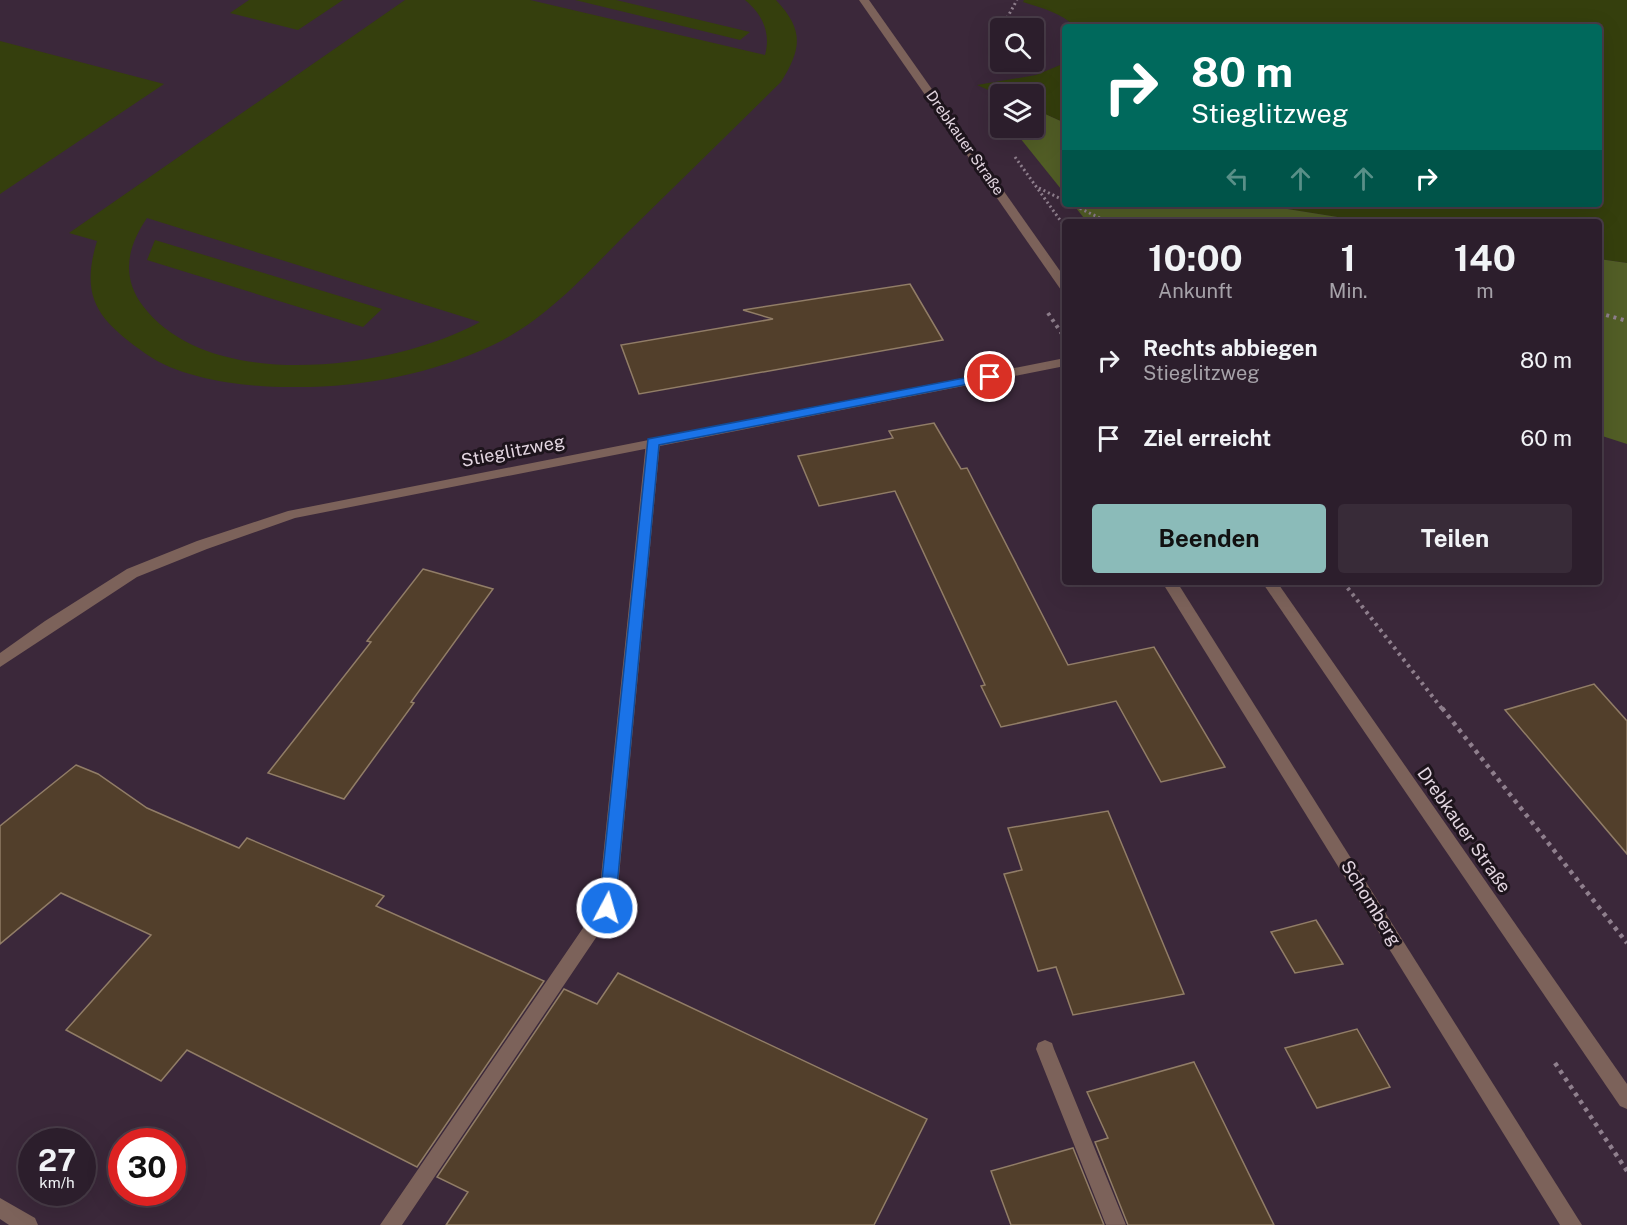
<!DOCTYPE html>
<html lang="de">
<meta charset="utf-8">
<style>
body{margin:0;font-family:"Public Sans",sans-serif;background:#382b38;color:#f1f3f6;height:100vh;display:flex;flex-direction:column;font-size:22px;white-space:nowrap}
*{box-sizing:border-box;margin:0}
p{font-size:20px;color:#a6a2a9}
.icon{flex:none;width:33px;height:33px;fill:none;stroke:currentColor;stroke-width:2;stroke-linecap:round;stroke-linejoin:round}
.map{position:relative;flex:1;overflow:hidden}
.details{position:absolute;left:1062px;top:219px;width:540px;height:366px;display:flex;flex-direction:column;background:#2c1e2c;border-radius:6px;box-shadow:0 6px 24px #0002,0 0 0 2px #483c48}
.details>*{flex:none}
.banner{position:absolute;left:1062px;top:24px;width:540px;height:183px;border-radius:6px;box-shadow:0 6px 24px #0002,0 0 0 2px #483c48;background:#00695c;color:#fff;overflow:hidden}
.fabs{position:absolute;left:990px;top:18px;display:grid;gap:12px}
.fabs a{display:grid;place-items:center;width:54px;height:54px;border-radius:6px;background:#2c1e2c;box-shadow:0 6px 24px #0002,0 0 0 2px #483c48;font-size:30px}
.speed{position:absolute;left:18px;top:1128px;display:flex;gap:12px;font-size:30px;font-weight:700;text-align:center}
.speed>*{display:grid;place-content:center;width:78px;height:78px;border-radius:50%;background:#2c1e2c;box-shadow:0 6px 24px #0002,0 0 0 2px #483c48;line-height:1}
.speed small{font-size:15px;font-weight:400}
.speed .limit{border:9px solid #d22;background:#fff;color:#111}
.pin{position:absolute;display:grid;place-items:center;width:51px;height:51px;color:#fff;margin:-26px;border:3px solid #fff;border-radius:50%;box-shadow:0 2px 6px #0007}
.me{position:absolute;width:66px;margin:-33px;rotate:6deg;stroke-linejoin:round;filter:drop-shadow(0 0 4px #0008)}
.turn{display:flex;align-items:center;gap:21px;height:126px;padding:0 30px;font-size:27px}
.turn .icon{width:78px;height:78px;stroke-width:2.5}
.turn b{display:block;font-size:42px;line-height:51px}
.lanes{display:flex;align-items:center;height:57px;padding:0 30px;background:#0003;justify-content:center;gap:30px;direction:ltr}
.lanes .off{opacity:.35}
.eta{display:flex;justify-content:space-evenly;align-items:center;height:102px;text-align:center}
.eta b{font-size:36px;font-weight:700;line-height:42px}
.action{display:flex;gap:12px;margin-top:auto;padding:12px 30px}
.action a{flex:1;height:69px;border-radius:6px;background:#8bbbb9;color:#111;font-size:24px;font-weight:700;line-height:69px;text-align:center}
.action a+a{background:#382b38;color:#f1f3f6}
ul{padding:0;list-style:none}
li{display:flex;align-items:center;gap:18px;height:78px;padding:0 30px}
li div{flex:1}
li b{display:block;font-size:22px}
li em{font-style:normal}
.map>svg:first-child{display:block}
.green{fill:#353f0d;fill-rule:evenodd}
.forest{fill:#525e26}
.building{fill:#523f2b;stroke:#917d67;stroke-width:1.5}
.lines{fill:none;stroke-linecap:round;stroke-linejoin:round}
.path-far2{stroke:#8f7f8d;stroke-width:3;stroke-dasharray:2 3;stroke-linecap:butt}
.path-far1{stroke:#8f7f8d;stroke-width:4;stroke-dasharray:3 4.5;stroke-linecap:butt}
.path{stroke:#8f7f8d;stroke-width:4.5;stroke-dasharray:4 5;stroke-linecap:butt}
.service{fill:#7c625a;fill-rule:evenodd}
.minor{fill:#7c625a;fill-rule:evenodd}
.tertiary{fill:#7c625a;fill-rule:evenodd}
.route{fill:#1a73e8;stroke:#114b97;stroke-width:1.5}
.labels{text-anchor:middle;stroke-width:6;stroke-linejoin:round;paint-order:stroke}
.far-street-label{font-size:15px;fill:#e3d6e1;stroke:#1d141c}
.street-label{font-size:18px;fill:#e3d6e1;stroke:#1d141c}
</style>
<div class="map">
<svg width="1627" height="1225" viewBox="0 0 1627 1225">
<rect width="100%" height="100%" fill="#3b283a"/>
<g class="green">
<path d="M 249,0 L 343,0 L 298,30 L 230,13 Z"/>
<path d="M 405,0 L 530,0 L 765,55 C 771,33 763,15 745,0 L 776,0 C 804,30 802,48 781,82 C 729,133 677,184 625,235 C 585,275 546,320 493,345 C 430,375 360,388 290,387 C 246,387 183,380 146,354 C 100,321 79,300 97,241 L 69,233 ZM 147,218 L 480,322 C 395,369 210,395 143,306 C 121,277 127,247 147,218 Z"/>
<path d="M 575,0 L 616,0 L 750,32 L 740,40 Z"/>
<path d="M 1024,0 L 1627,0 L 1627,263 L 1599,259 L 1599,222 L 1369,222 L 1256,204 L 1599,204 L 1599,27 L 1076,27 C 1061,13 1042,8 1023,2 Z"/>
<path d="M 0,41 L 164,84 L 0,194 Z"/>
<path d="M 1065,63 L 1065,123 L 1034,109 L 1034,94 L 1000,95 L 977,85 L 1036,75 Z"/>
<path d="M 155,240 L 382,309 L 363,327 L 147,260 Z"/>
</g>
<g class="forest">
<path d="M 1034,109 L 1065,123 L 1065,194 L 1012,128 L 1034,128 Z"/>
<path d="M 1073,204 L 1256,204 L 1369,222 L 1087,222 Z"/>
<path d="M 1599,259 L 1627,263 L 1627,444 L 1599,435 Z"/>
</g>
<g class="building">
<path d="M 910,284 L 943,340 L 639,394 L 621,345 L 773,319 L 743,310 Z"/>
<path d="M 934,423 L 961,469 L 967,468 L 1068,665 L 1154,647 L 1225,767 L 1161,782 L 1116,701 L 1001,727 L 981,686 L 985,685 L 895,491 L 819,506 L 798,456 L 893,438 L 889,431 Z"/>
<path d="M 423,569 L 493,589 L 411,702 L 414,703 L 344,799 L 268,773 L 371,642 L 367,641 Z"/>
<path d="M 1594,684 L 1627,721 L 1627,854 L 1505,710 Z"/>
<path d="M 76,765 L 98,774 L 147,808 L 239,848 L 247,838 L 384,896 L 376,906 L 544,981 L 417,1167 L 187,1050 L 161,1081 L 66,1030 L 151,935 L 61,893 L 0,944 L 0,826 Z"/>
<path d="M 1108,811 L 1184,994 L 1073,1015 L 1056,967 L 1038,971 L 1004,874 L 1022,870 L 1008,828 Z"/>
<path d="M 1316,920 L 1343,964 L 1295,973 L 1271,932 Z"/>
<path d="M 618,973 L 927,1119 L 874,1225 L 446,1225 L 468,1192 L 437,1177 L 564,989 L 597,1004 Z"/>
<path d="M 1357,1029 L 1390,1087 L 1317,1108 L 1285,1048 Z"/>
<path d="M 1194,1062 L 1274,1225 L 1128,1225 L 1095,1142 L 1108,1138 L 1087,1092 Z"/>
<path d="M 1073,1148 L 1104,1225 L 1011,1225 L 991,1171 Z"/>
</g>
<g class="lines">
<g class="path-far2">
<path d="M 1007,18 L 1017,0"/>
<path d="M 1015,157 L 1065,227"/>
<path d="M 1039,188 L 1065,201"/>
<path d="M 1071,204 L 1108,222"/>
</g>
<g class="path-far1">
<path d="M 1048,313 L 1062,334"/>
<path d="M 1599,313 L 1627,321"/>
<path d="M 1343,582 L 1443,710"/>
</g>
<g class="path">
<path d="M 1442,708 L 1627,943"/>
<path d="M 1555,1063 L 1627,1171"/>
</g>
<path class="service" d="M 1045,1040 L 1052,1043 L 1054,1049 L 1126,1225 L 1106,1225 L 1036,1049 L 1038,1043 Z"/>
<g class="minor">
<path d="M 653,438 L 660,442 L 616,908 L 402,1225 L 380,1225 L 598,906 L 646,442 Z"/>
<path d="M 1162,582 L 1177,582 L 1582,1225 L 1560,1225 Z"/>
<path d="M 0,1198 L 35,1218 L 38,1225 L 9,1225 L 0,1219 Z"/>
</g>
<g class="tertiary">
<path d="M 859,0 L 869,0 L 1065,278 L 1065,291 L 1061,290 Z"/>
<path d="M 1065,358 L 1065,366 L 295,518 L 207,549 L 137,577 L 0,667 L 0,653 L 45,621 L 127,569 L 197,541 L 288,511 Z"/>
<path d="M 1262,582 L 1277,582 L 1627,1084 L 1627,1109 L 1620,1106 Z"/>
</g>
</g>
<path class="route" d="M 990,373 L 996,377 L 994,379 L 659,445 L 615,908 L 613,913 L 607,915 L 601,913 L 599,908 L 648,439 Z"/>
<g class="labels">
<g class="far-street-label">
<text transform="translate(965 143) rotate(55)" y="5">Drebkauer Straße</text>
</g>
<g class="street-label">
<text transform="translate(513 451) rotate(-11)" y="6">Stieglitzweg</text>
<text transform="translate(1464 830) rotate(55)" y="6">Drebkauer Straße</text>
<text transform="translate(1371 903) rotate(58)" y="6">Schomberg</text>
</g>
</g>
</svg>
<div class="fabs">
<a><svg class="icon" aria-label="search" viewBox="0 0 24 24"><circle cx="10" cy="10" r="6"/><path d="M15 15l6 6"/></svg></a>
<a><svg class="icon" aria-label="layers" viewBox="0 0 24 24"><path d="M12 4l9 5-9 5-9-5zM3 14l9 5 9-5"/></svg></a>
</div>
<div class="speed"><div>27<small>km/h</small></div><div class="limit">30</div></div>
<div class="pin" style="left:990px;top:377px;background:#d93025"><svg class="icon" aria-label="arrive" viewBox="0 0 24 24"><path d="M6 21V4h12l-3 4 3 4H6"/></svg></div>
<svg class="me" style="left:607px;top:908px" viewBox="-20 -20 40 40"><circle r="17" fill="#1a73e8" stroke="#fff" stroke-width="3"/><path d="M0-11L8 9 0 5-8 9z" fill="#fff"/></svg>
<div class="banner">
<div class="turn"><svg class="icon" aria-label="right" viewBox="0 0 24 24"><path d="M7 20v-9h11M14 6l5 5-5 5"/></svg><div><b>80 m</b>Stieglitzweg</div></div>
<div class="lanes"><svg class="icon off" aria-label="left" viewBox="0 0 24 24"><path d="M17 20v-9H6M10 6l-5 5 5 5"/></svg><svg class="icon off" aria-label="ahead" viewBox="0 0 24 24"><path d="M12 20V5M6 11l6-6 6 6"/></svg><svg class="icon off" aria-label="ahead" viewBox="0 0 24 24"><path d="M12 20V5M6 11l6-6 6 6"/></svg><svg class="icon" aria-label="right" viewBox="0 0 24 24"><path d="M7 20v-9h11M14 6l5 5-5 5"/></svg></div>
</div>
<section class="details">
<div class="eta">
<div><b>10:00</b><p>Ankunft</p></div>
<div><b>1</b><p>Min.</p></div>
<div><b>140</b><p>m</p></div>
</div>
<ul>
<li><svg class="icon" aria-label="right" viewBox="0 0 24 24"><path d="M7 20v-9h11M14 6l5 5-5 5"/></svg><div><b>Rechts abbiegen</b><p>Stieglitzweg</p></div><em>80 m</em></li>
<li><svg class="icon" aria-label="arrive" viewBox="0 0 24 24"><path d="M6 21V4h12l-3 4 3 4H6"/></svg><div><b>Ziel erreicht</b></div><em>60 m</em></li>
</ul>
<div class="action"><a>Beenden</a><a>Teilen</a></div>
</section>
</div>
